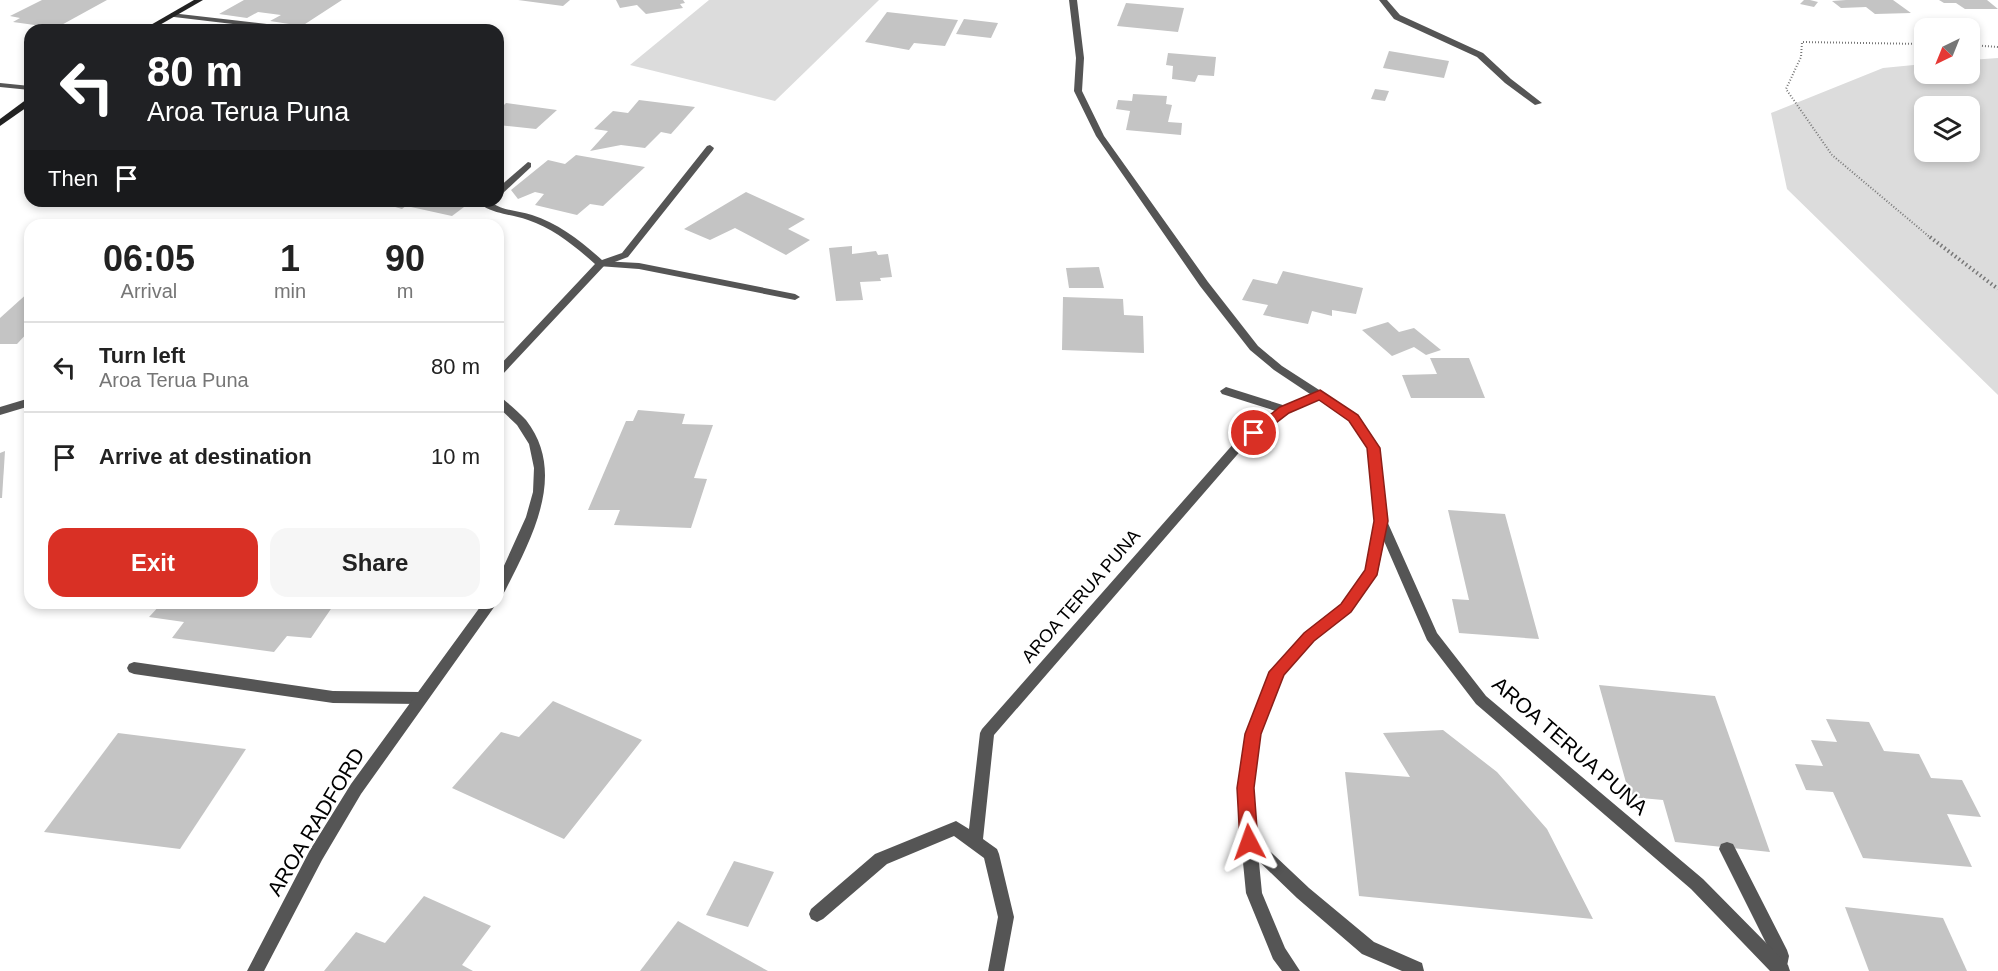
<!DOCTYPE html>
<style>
body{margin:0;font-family:Helvetica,sans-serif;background:#f6f6f6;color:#222;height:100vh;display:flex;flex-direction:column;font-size:22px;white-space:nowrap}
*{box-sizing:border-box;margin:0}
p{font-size:20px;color:#767676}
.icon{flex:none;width:33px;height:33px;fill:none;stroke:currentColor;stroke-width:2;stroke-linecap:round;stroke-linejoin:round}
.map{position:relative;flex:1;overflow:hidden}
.sheet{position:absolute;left:24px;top:219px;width:480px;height:390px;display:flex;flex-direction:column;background:#fff;border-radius:18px;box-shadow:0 3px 9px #0003}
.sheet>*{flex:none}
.top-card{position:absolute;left:24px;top:24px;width:480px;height:183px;border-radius:18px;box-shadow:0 3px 9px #0003;background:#202124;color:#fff;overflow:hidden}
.needle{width:39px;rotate:223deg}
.tools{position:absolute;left:1914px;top:18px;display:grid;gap:12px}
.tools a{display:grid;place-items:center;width:66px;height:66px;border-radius:12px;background:#fff;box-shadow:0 3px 9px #0003;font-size:30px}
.pin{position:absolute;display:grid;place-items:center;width:51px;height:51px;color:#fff;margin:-26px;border:3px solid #fff;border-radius:50%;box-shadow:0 2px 6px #0007}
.me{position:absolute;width:66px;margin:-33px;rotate:356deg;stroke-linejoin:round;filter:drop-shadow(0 0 4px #0008)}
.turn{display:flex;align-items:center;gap:21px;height:126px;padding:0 24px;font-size:27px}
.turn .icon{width:78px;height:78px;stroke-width:2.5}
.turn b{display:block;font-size:42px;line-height:51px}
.then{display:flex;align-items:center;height:57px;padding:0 24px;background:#0003;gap:12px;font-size:22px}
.eta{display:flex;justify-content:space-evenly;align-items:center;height:102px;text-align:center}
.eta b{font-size:36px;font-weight:700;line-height:42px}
.cta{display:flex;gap:12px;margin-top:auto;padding:12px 24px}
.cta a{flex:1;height:69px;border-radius:18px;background:#d93025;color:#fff;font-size:24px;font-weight:700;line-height:69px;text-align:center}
.cta a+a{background:#f6f6f6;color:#222}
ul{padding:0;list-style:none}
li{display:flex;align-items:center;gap:18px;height:90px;padding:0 24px;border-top:2px solid #e0e0e0}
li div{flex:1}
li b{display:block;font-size:22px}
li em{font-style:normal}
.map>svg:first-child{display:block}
.green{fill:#dcdcdc;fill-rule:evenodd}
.building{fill:#c4c4c4}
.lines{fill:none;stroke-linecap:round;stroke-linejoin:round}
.path-far1{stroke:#777;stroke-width:2;stroke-dasharray:1 2;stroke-linecap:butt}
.path{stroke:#777;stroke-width:4;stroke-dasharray:1.5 3;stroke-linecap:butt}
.service{fill:#555;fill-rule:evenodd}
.minor{fill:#555;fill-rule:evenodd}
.secondary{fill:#222;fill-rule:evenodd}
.route{fill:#d93025;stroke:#8d1f18;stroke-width:1.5}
.labels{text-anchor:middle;stroke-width:4.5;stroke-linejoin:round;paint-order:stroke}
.street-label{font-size:18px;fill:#000;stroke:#fff}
.near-street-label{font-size:21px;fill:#000;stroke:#fff}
</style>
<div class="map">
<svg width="1998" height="971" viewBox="0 0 1998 971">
<rect width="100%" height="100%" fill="#fff"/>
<g class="green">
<path d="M 709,0 L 879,0 L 775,101 L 630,65 Z"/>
<path d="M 1998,58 L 1998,395 L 1787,189 L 1771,113 L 1883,68 L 1924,64 L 1924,74 L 1970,74 L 1970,60 ZM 1924,106 L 1970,106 L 1970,152 L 1924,152 Z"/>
</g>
<g class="building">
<path d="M 42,0 L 107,0 L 56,28 L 13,22 L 20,18 L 10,16 Z"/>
<path d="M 244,0 L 342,0 L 302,26 L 270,21 L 281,15 L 258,12 L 247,18 L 219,14 Z"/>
<path d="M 518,0 L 570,0 L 563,6 Z"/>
<path d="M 616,0 L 683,0 L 685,3 L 680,4 L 683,8 L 646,14 L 637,5 L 620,8 Z"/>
<path d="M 1804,0 L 1810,0 L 1818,2 L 1814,7 L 1800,4 Z"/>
<path d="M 1846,0 L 1893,0 L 1911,13 L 1875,14 L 1866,7 L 1841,8 L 1832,1 Z"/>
<path d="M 1939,0 L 1987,0 L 1998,9 L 1965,9 L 1956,3 L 1944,3 Z"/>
<path d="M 1126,3 L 1184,8 L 1178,32 L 1117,26 Z"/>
<path d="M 887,12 L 958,20 L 945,46 L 914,43 L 909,50 L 865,42 Z"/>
<path d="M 964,19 L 998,23 L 991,38 L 956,34 Z"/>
<path d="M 214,25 L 246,29 L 246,30 L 205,30 Z"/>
<path d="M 1389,51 L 1449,61 L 1444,78 L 1383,68 Z"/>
<path d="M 1168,53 L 1216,57 L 1214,76 L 1198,75 L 1195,82 L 1172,79 L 1173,66 L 1166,65 Z"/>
<path d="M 1375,89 L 1389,91 L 1385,101 L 1371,99 Z"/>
<path d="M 1133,94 L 1167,96 L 1166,104 L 1172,105 L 1168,122 L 1182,123 L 1181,135 L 1126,130 L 1130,111 L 1116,109 L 1118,100 L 1132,101 Z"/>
<path d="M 639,100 L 695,107 L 671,134 L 661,132 L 645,148 L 621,145 L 590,151 L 608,131 L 594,129 L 613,111 L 628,113 Z"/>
<path d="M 506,103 L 557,110 L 536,129 L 498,125 L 498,111 Z"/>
<path d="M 576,155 L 645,167 L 603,206 L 590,204 L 577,215 L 535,205 L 544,194 L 535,192 L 518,199 L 511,190 L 548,160 L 565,164 Z"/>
<path d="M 746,192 L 805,219 L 788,229 L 810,240 L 786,255 L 735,228 L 710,240 L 684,229 Z"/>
<path d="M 375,201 L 412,201 L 402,209 Z"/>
<path d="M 419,201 L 472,201 L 452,216 L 411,207 Z"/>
<path d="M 852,246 L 852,254 L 876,251 L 878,255 L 888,254 L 892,277 L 880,278 L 881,281 L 860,282 L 863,300 L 836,301 L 829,248 Z"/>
<path d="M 1099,267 L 1104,288 L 1069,288 L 1066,268 Z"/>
<path d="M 1283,271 L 1363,288 L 1356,314 L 1332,310 L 1332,316 L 1312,311 L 1308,324 L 1263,315 L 1268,305 L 1242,300 L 1253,279 L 1277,284 Z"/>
<path d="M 30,291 L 30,330 L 17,344 L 0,344 L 0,318 Z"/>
<path d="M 1063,297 L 1123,299 L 1124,315 L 1143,316 L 1144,353 L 1062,350 Z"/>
<path d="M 1388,322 L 1399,332 L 1414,328 L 1441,350 L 1426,355 L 1414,347 L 1392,356 L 1362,330 Z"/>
<path d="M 1430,358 L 1469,358 L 1485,398 L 1411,398 L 1402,375 L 1437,374 Z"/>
<path d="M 638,410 L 685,414 L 682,424 L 713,425 L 694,478 L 707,479 L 691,528 L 614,525 L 620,510 L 588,510 L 626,421 L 633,421 Z"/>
<path d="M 5,451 L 2,498 L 0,498 L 0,453 Z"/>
<path d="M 1448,510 L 1505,514 L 1539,639 L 1459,633 L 1452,599 L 1469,600 Z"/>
<path d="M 162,603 L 335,603 L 311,638 L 287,636 L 274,652 L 172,638 L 184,622 L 149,617 Z"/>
<path d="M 1599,685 L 1715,696 L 1770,852 L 1675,842 L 1663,800 L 1630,797 Z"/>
<path d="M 553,701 L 642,740 L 564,839 L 452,788 L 501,732 L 519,737 Z"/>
<path d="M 1826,719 L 1869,722 L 1884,751 L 1919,754 L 1931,778 L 1962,780 L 1981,817 L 1947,814 L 1972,867 L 1863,858 L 1833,792 L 1806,790 L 1795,764 L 1823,766 L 1811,740 L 1837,742 Z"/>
<path d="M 1443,730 L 1497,772 L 1547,829 L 1593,919 L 1359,896 L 1345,772 L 1410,777 L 1383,733 Z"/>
<path d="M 118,733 L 246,749 L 180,849 L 44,832 Z"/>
<path d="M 734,861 L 774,872 L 748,927 L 706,915 Z"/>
<path d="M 424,896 L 491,926 L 462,965 L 473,971 L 324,971 L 356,932 L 385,943 Z"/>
<path d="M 1845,907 L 1943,918 L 1967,971 L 1869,971 Z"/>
<path d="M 678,921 L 768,971 L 640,971 Z"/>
</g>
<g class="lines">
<g class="path-far1">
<path d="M 1924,44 L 1802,42 L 1801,57 L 1786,89 L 1832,155 L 1932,239"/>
<path d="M 1970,45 L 1998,47"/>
</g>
<path class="path" d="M 1930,237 L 1998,289"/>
<g class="service">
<path d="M 171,13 L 301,28 L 305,30 L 282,30 L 174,17 L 171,17 Z"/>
<path d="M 601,261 L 639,263 L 795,294 L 800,297 L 795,300 L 639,269 L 598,266 L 598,262 Z"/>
<path d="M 1226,387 L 1289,407 L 1291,410 L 1285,414 L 1222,394 L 1220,391 Z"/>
<path d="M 134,662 L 333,691 L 420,692 L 425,694 L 427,698 L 425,702 L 420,704 L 333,703 L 134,674 L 129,672 L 127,668 L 129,664 Z"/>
<path d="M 1249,835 L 1254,837 L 1257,842 L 1262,893 L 1285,948 L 1300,971 L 1282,971 L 1273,959 L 1246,893 L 1241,842 L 1244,837 Z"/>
<path d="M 1727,842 L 1733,844 L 1787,950 L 1789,956 L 1786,971 L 1772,971 L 1773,957 L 1719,849 L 1721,844 Z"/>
</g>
<g class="minor">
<path d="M 1069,0 L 1077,0 L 1084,58 L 1082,91 L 1104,136 L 1208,282 L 1258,346 L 1282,366 L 1358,415 L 1379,448 L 1387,521 L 1437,633 L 1486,696 L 1703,879 L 1788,965 L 1790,971 L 1770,971 L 1691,889 L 1476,704 L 1427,640 L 1384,541 L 1378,571 L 1351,612 L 1314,641 L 1283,675 L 1260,734 L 1252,788 L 1257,839 L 1309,888 L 1374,942 L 1422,963 L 1424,971 L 1402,971 L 1362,954 L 1297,898 L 1244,847 L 1241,842 L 1238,788 L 1246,734 L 1270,672 L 1304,633 L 1341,604 L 1366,570 L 1375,521 L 1367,448 L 1350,421 L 1318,399 L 1289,413 L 1243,448 L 994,735 L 983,839 L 997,849 L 999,854 L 1014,917 L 1004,971 L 988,971 L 998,917 L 984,858 L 954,836 L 887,864 L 823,919 L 817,922 L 811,919 L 809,914 L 811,909 L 875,854 L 956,821 L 969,829 L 980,733 L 982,729 L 1235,442 L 1281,407 L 1310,394 L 1274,370 L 1250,350 L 1200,286 L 1096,136 L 1074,91 L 1076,58 Z"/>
<path d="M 1379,0 L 1387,0 L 1400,15 L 1483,53 L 1511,79 L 1542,103 L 1535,105 L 1505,83 L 1477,57 L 1394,19 Z"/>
<path d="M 0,83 L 30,86 L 30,90 L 0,87 Z"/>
<path d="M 710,145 L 714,148 L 713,150 L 628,257 L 604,266 L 502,375 L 498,376 L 498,367 L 595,264 C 576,247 553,228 528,220 C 512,214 498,215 483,206 L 483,202 L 494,201 L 492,203 C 505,211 518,211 532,215 C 558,223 582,242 602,260 L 622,253 L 707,146 Z"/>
<path d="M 528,162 L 531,163 L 531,167 L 501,195 L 498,196 L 498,188 Z"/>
<path d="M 498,397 L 502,398 C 510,405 519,412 526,420 C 568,474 531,539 505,591 L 503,594 L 498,596 L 498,579 L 526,517 L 533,492 L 534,468 L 529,444 L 517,425 L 498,407 Z"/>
<path d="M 30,398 L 30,406 L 0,415 L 0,407 Z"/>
<path d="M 483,603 L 497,603 L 361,794 L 322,860 L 264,971 L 247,971 L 310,850 L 351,784 Z"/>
</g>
<g class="secondary">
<path d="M 194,0 L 203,0 L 151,30 L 142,30 Z"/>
<path d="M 27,99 L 30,99 L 30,105 L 0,126 L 0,119 Z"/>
</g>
</g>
<path class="route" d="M 1320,390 L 1358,415 L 1380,448 L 1388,521 L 1377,575 L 1351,612 L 1314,641 L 1284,675 L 1261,734 L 1254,788 L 1258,842 L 1255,848 L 1249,850 L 1243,848 L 1240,842 L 1237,788 L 1245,734 L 1269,672 L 1304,633 L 1341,604 L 1365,570 L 1374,521 L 1367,448 L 1349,421 L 1319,400 L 1289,413 L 1259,436 L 1254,438 L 1247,433 L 1280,407 Z"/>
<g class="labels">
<g class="street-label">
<text transform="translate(1081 596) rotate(-49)" y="6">AROA TERUA PUNA</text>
</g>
<g class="near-street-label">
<text transform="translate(1570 746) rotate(41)" y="7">AROA TERUA PUNA</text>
<text transform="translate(316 822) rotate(-59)" y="7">AROA RADFORD</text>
</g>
</g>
</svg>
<div class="tools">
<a><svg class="needle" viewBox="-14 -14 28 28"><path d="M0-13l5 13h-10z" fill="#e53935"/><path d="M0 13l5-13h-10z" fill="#767676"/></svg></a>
<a><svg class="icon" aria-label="layers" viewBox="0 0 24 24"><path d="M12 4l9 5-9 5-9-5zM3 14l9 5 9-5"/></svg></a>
</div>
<div class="pin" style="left:1254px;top:433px;background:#d93025"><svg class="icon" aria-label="arrive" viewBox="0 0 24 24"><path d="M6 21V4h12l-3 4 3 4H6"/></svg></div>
<svg class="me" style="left:1249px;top:842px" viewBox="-20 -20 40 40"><path d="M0-17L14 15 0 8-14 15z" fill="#d93025" stroke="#fff" stroke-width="4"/></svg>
<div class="top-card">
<div class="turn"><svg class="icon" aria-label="left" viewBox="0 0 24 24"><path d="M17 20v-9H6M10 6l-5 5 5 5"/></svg><div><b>80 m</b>Aroa Terua Puna</div></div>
<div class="then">Then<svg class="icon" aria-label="arrive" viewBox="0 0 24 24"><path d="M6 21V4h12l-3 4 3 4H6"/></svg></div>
</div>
<section class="sheet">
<div class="eta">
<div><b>06:05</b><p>Arrival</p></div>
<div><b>1</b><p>min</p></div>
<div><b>90</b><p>m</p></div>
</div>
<ul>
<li><svg class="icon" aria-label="left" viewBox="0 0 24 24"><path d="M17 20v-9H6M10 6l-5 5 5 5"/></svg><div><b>Turn left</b><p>Aroa Terua Puna</p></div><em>80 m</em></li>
<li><svg class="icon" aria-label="arrive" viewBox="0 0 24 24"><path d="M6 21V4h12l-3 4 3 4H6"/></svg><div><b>Arrive at destination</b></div><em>10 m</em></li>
</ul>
<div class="cta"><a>Exit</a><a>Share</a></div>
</section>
</div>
